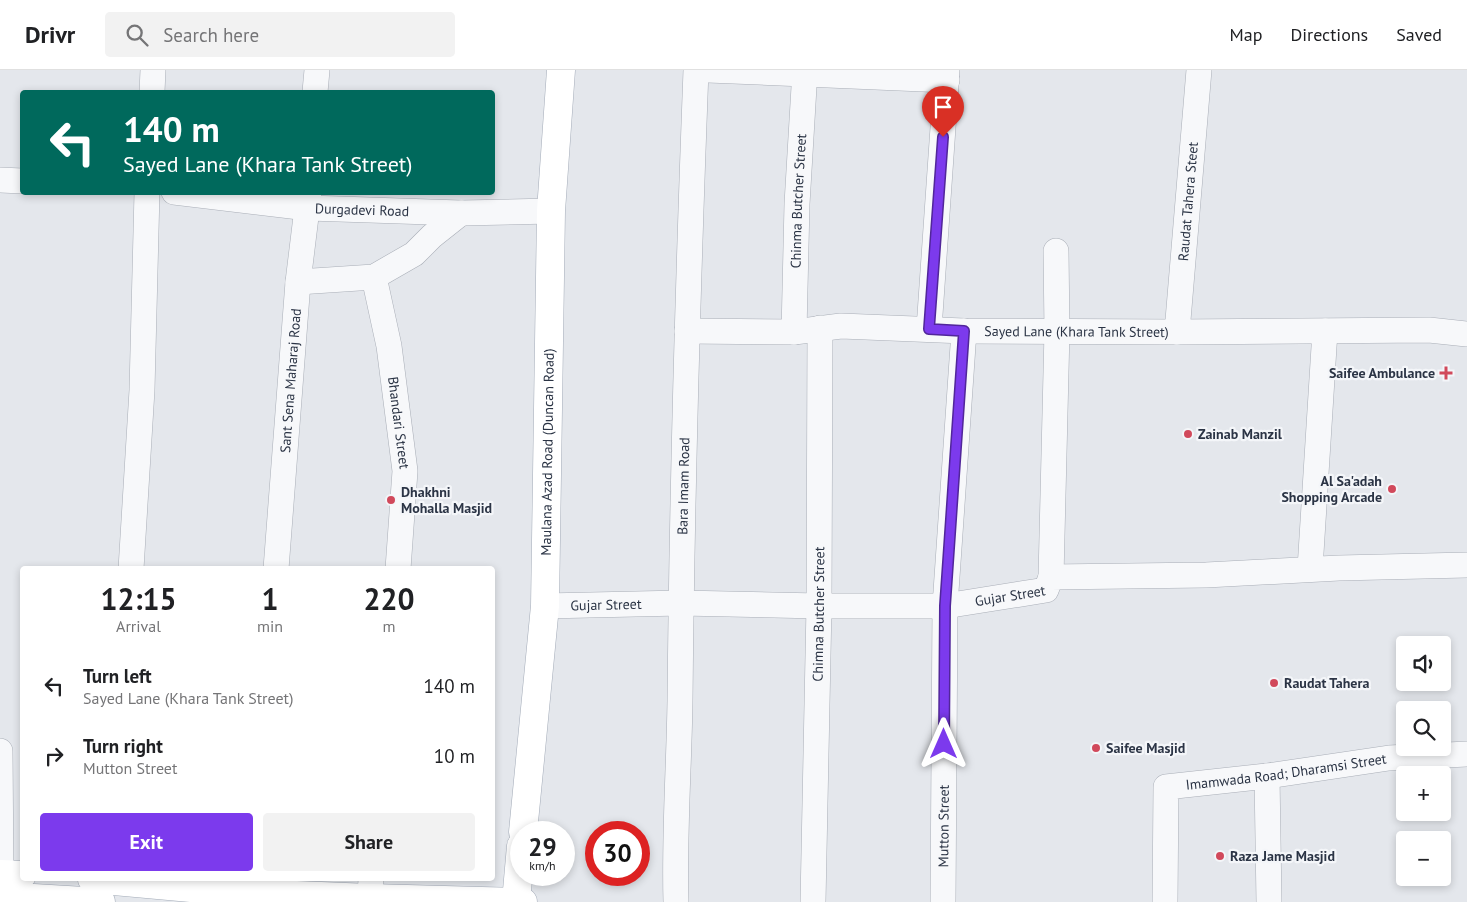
<!DOCTYPE html>
<meta charset="utf-8">
<style>
body{margin:0;font-family:"PT Sans",sans-serif;background:#f2f2f2;color:#202124;height:100vh;display:flex;flex-direction:column;font-size:19px;white-space:nowrap}
*{box-sizing:border-box;margin:0}
p{font-size:16px;color:#757577}
.icon{flex:none;width:28px;height:28px;fill:none;stroke:currentColor;stroke-width:2;stroke-linecap:round;stroke-linejoin:round}
.map{position:relative;flex:1;overflow:hidden}
.drawer{position:absolute;left:20px;top:496px;width:475px;height:315px;display:flex;flex-direction:column;background:#fff;border-radius:5px;box-shadow:0 2px 8px #0003}
.drawer>*{flex:none}
.guide{position:absolute;left:20px;top:20px;width:475px;height:105px;border-radius:5px;box-shadow:0 2px 8px #0003;background:#00695c;color:#fff;overflow:hidden}
.controls{position:absolute;left:1396px;top:566px;display:grid;gap:10px}
.controls a{display:grid;place-items:center;width:55px;height:55px;border-radius:5px;background:#fff;box-shadow:0 2px 8px #0003;font-size:25px}
.speed{position:absolute;left:510px;top:751px;display:flex;gap:10px;font-size:25px;font-weight:700;text-align:center}
.speed>*{display:grid;place-content:center;width:65px;height:65px;border-radius:50%;background:#fff;box-shadow:0 2px 8px #0003;line-height:1}
.speed small{font-size:12px;font-weight:400}
.speed .limit{border:8px solid #d22;background:#fff;color:#111}
.pin{position:absolute;display:grid;place-items:center;width:42px;height:42px;color:#fff;margin:-51px -21px;border-radius:50% 50% 50% 0;rotate:-45deg;box-shadow:0 0 5px #0007}
.pin .icon{rotate:45deg}
.me{position:absolute;width:55px;margin:-28px;rotate:0deg;stroke-linejoin:round;filter:drop-shadow(0 0 4px #0008)}
.turn{display:flex;align-items:center;gap:18px;height:105px;padding:0 20px;font-size:22px}
.turn .icon{width:65px;height:65px;stroke-width:2.5}
.turn b{display:block;font-size:35px;line-height:42px}
.eta{display:flex;justify-content:space-evenly;align-items:center;height:85px;text-align:center}
.eta b{font-size:30px;font-weight:600;line-height:35px}
.button{display:flex;gap:10px;margin-top:auto;padding:10px 20px}
.button a{flex:1;height:58px;border-radius:5px;background:#7c3aed;color:#fff;font-size:20px;font-weight:600;line-height:58px;text-align:center}
.button a+a{background:#f2f2f2;color:#202124}
ul{padding:0;list-style:none}
li{display:flex;align-items:center;gap:15px;height:70px;padding:0 20px}
li div{flex:1}
li b{display:block;font-size:19px}
li em{font-style:normal}
header{display:flex;align-items:center;gap:30px;box-sizing:border-box;height:70px;padding:0 25px;background:#fff;border-bottom:1px solid #e0e0e0}
header strong{font-size:24px}
nav{display:flex;gap:28px;margin-inline-start:auto;font-size:18px}
.search{width:350px;height:45px;background:#f2f2f2;display:flex;align-items:center;gap:12px;box-sizing:border-box;padding:0 18px;border-radius:5px;color:#757577;font-size:19px}
.map>svg:first-child{display:block}
.lines{fill:none;stroke-linecap:round;stroke-linejoin:round}
.minor-casing{stroke:#a9aeb7;stroke-width:26}
.major-casing{stroke:#a3abb8;stroke-width:29}
.minor{stroke:#f7f8fa;stroke-width:25}
.major{stroke:#fff;stroke-width:28}
.route-casing{stroke:#51269a;stroke-width:12}
.route{stroke:#7c3aed;stroke-width:9}
.poi-dot{fill:#d1495b;stroke:#f4f6f9;stroke-width:2}
.labels{text-anchor:middle;stroke-width:4.5;stroke-linejoin:round;paint-order:stroke}
.street-label{font-size:14px;fill:#2b3445;stroke:#f4f6f9}
.poi-label{font-size:14px;font-weight:bold;fill:#2b3445;stroke:#f4f6f9;text-anchor:start}
</style>
<header>
<strong>Drivr</strong>
<div class="search"><svg class="icon" aria-label="search" viewBox="0 0 24 24"><circle cx="10" cy="10" r="6"/><path d="M15 15l6 6"/></svg>Search here</div>
<nav><a>Map</a><a>Directions</a><a>Saved</a></nav>
</header>
<div class="map">
<svg width="1467" height="832" viewBox="0 0 1467 832">
<rect width="100%" height="100%" fill="#e4e7ec"/>
<g class="lines">
<defs>
<g id="minor">
<path d="M 708,0 L 947,10"/>
<path d="M 152,22 L 153,0"/>
<path d="M 315,22 L 317,0"/>
<path d="M 0,110 L 22,111"/>
<path id="s1" d="M 174,122 L 308,138 L 461,143 L 551,141"/>
<path id="s2" d="M 374,207 L 389,276 L 405,401 L 398,499"/>
<path d="M 298,212 L 374,207 L 414,184 L 432,166 L 461,143"/>
<path d="M 929,259 L 947,0"/>
<path id="s3" d="M 687,261 L 794,262 L 841,256 L 964,261 L 1177,262 L 1429,260 L 1467,264"/>
<path id="s4" d="M 794,262 L 797,134 L 805,0"/>
<path id="s5" d="M 1177,262 L 1199,0"/>
<path d="M 131,499 L 142,320 L 147,122"/>
<path id="s6" d="M 276,499 L 298,212 L 309,122"/>
<path d="M 1310,499 L 1325,261"/>
<path d="M 1051,507 L 1057,261 L 1056,181"/>
<path id="s7" d="M 545,536 L 681,533 L 819,536 L 945,536 L 1046,520 L 1051,507 L 1206,505 L 1339,498 L 1467,495"/>
<path d="M 0,681 L 1,804"/>
<path d="M 1267,706 L 1269,832"/>
<path d="M 370,828 L 371,809"/>
<path id="s8" d="M 676,832 C 674,765 679,698 680,631 C 682,421 688,210 696,0"/>
<path id="s9" d="M 813,832 L 819,536 L 820,258"/>
<path id="s10" d="M 943,832 L 945,536 L 964,261"/>
<path id="s11" d="M 1165,832 L 1166,717 L 1267,706 L 1389,688 L 1467,684"/>
</g>
<g id="major">
<path id="s12" d="M 523,762 L 545,536 L 551,141 L 561,0"/>
<path d="M 0,804 L 22,805"/>
<path d="M 92,809 L 245,823 L 370,828 L 523,832"/>
<path d="M 0,826 L 101,832"/>
<path d="M 516,832 L 521,776"/>
</g>
</defs>
<use href="#minor" class="minor-casing"/>
<use href="#major" class="major-casing"/>
<use href="#minor" class="minor"/>
<use href="#major" class="major"/>
</g>
<g class="lines">
<defs>
<path id="route" d="M 943,67 L 929,259 L 964,261 L 945,536 L 944,674"/>
</defs>
<use href="#route" class="route-casing"/>
<use href="#route" class="route"/>
</g>
<g class="poi-dot">
<path d="M1443.5 295.5h5v5h5v5h-5v5h-5v-5h-5v-5h5z"/>
<circle cx="1188" cy="364" r="5"/>
<circle cx="1392" cy="419" r="5"/>
<circle cx="391" cy="430" r="5"/>
<circle cx="1274" cy="613" r="5"/>
<circle cx="1096" cy="678" r="5"/>
<circle cx="1220" cy="786" r="5"/>
</g>
<g class="labels">
<g class="street-label">
<text dy="5" stroke="none"><textPath href="#s4" startOffset="131">Chinma Butcher Street</textPath></text>
<text dy="5" stroke="none"><textPath href="#s5" startOffset="131">Raudat Tahera Steet</textPath></text>
<text dy="5" stroke="none"><textPath href="#s1" startOffset="189">Durgadevi Road</textPath></text>
<text dy="5" stroke="none"><textPath href="#s3" startOffset="390">Sayed Lane (Khara Tank Street)</textPath></text>
<text dy="5" stroke="none"><textPath href="#s6" startOffset="189">Sant Sena Maharaj Road</textPath></text>
<text dy="5" stroke="none"><textPath href="#s2" startOffset="148">Bhandari Street</textPath></text>
<text dy="5" stroke="none"><textPath href="#s12" startOffset="381">Maulana Azad Road (Duncan Road)</textPath></text>
<text dy="5" stroke="none"><textPath href="#s8" startOffset="416">Bara Imam Road</textPath></text>
<text dy="5" stroke="none"><textPath href="#s7" startOffset="466">Gujar Street</textPath></text>
<text dy="5" stroke="none"><textPath href="#s7" startOffset="61">Gujar Street</textPath></text>
<text dy="5" stroke="none"><textPath href="#s9" startOffset="288">Chimna Butcher Street</textPath></text>
<text dy="5" stroke="none"><textPath href="#s11" startOffset="236">Imamwada Road; Dharamsi Street</textPath></text>
<text dy="5" stroke="none"><textPath href="#s10" startOffset="76">Mutton Street</textPath></text>
</g>
<g class="poi-label">
<text x="1435" y="308" text-anchor="end">Saifee Ambulance</text>
<text x="1198" y="369">Zainab Manzil</text>
<text x="1382" y="416" text-anchor="end">Al Sa'adah<tspan x="1382" dy="16">Shopping Arcade</tspan></text>
<text x="401" y="427">Dhakhni<tspan x="401" dy="16">Mohalla Masjid</tspan></text>
<text x="1284" y="618">Raudat Tahera</text>
<text x="1106" y="683">Saifee Masjid</text>
<text x="1230" y="791">Raza Jame Masjid</text>
</g>
</g>
</svg>
<div class="controls">
<a><svg class="icon" aria-label="sound" viewBox="0 0 24 24"><path d="M4 9h4l5-4v14l-5-4H4zM17 9q2 3 0 6"/></svg></a>
<a><svg class="icon" aria-label="search" viewBox="0 0 24 24"><circle cx="10" cy="10" r="6"/><path d="M15 15l6 6"/></svg></a>
<a>+</a>
<a>−</a>
</div>
<div class="speed"><div>29<small>km/h</small></div><div class="limit">30</div></div>
<div class="pin" style="left:943px;top:67px;background:#d93025"><svg class="icon" aria-label="arrive" viewBox="0 0 24 24"><path d="M6 21V4h12l-3 4 3 4H6"/></svg></div>
<svg class="me" style="left:944px;top:674px" viewBox="-20 -20 40 40"><path d="M0-17L14 15 0 8-14 15z" fill="#7c3aed" stroke="#fff" stroke-width="4"/></svg>
<div class="guide">
<div class="turn"><svg class="icon" aria-label="left" viewBox="0 0 24 24"><path d="M17 20v-9H6M10 6l-5 5 5 5"/></svg><div><b>140 m</b>Sayed Lane (Khara Tank Street)</div></div>
</div>
<section class="drawer">
<div class="eta">
<div><b>12:15</b><p>Arrival</p></div>
<div><b>1</b><p>min</p></div>
<div><b>220</b><p>m</p></div>
</div>
<ul>
<li><svg class="icon" aria-label="left" viewBox="0 0 24 24"><path d="M17 20v-9H6M10 6l-5 5 5 5"/></svg><div><b>Turn left</b><p>Sayed Lane (Khara Tank Street)</p></div><em>140 m</em></li>
<li><svg class="icon" aria-label="right" viewBox="0 0 24 24"><path d="M7 20v-9h11M14 6l5 5-5 5"/></svg><div><b>Turn right</b><p>Mutton Street</p></div><em>10 m</em></li>
</ul>
<div class="button"><a>Exit</a><a>Share</a></div>
</section>
</div>
